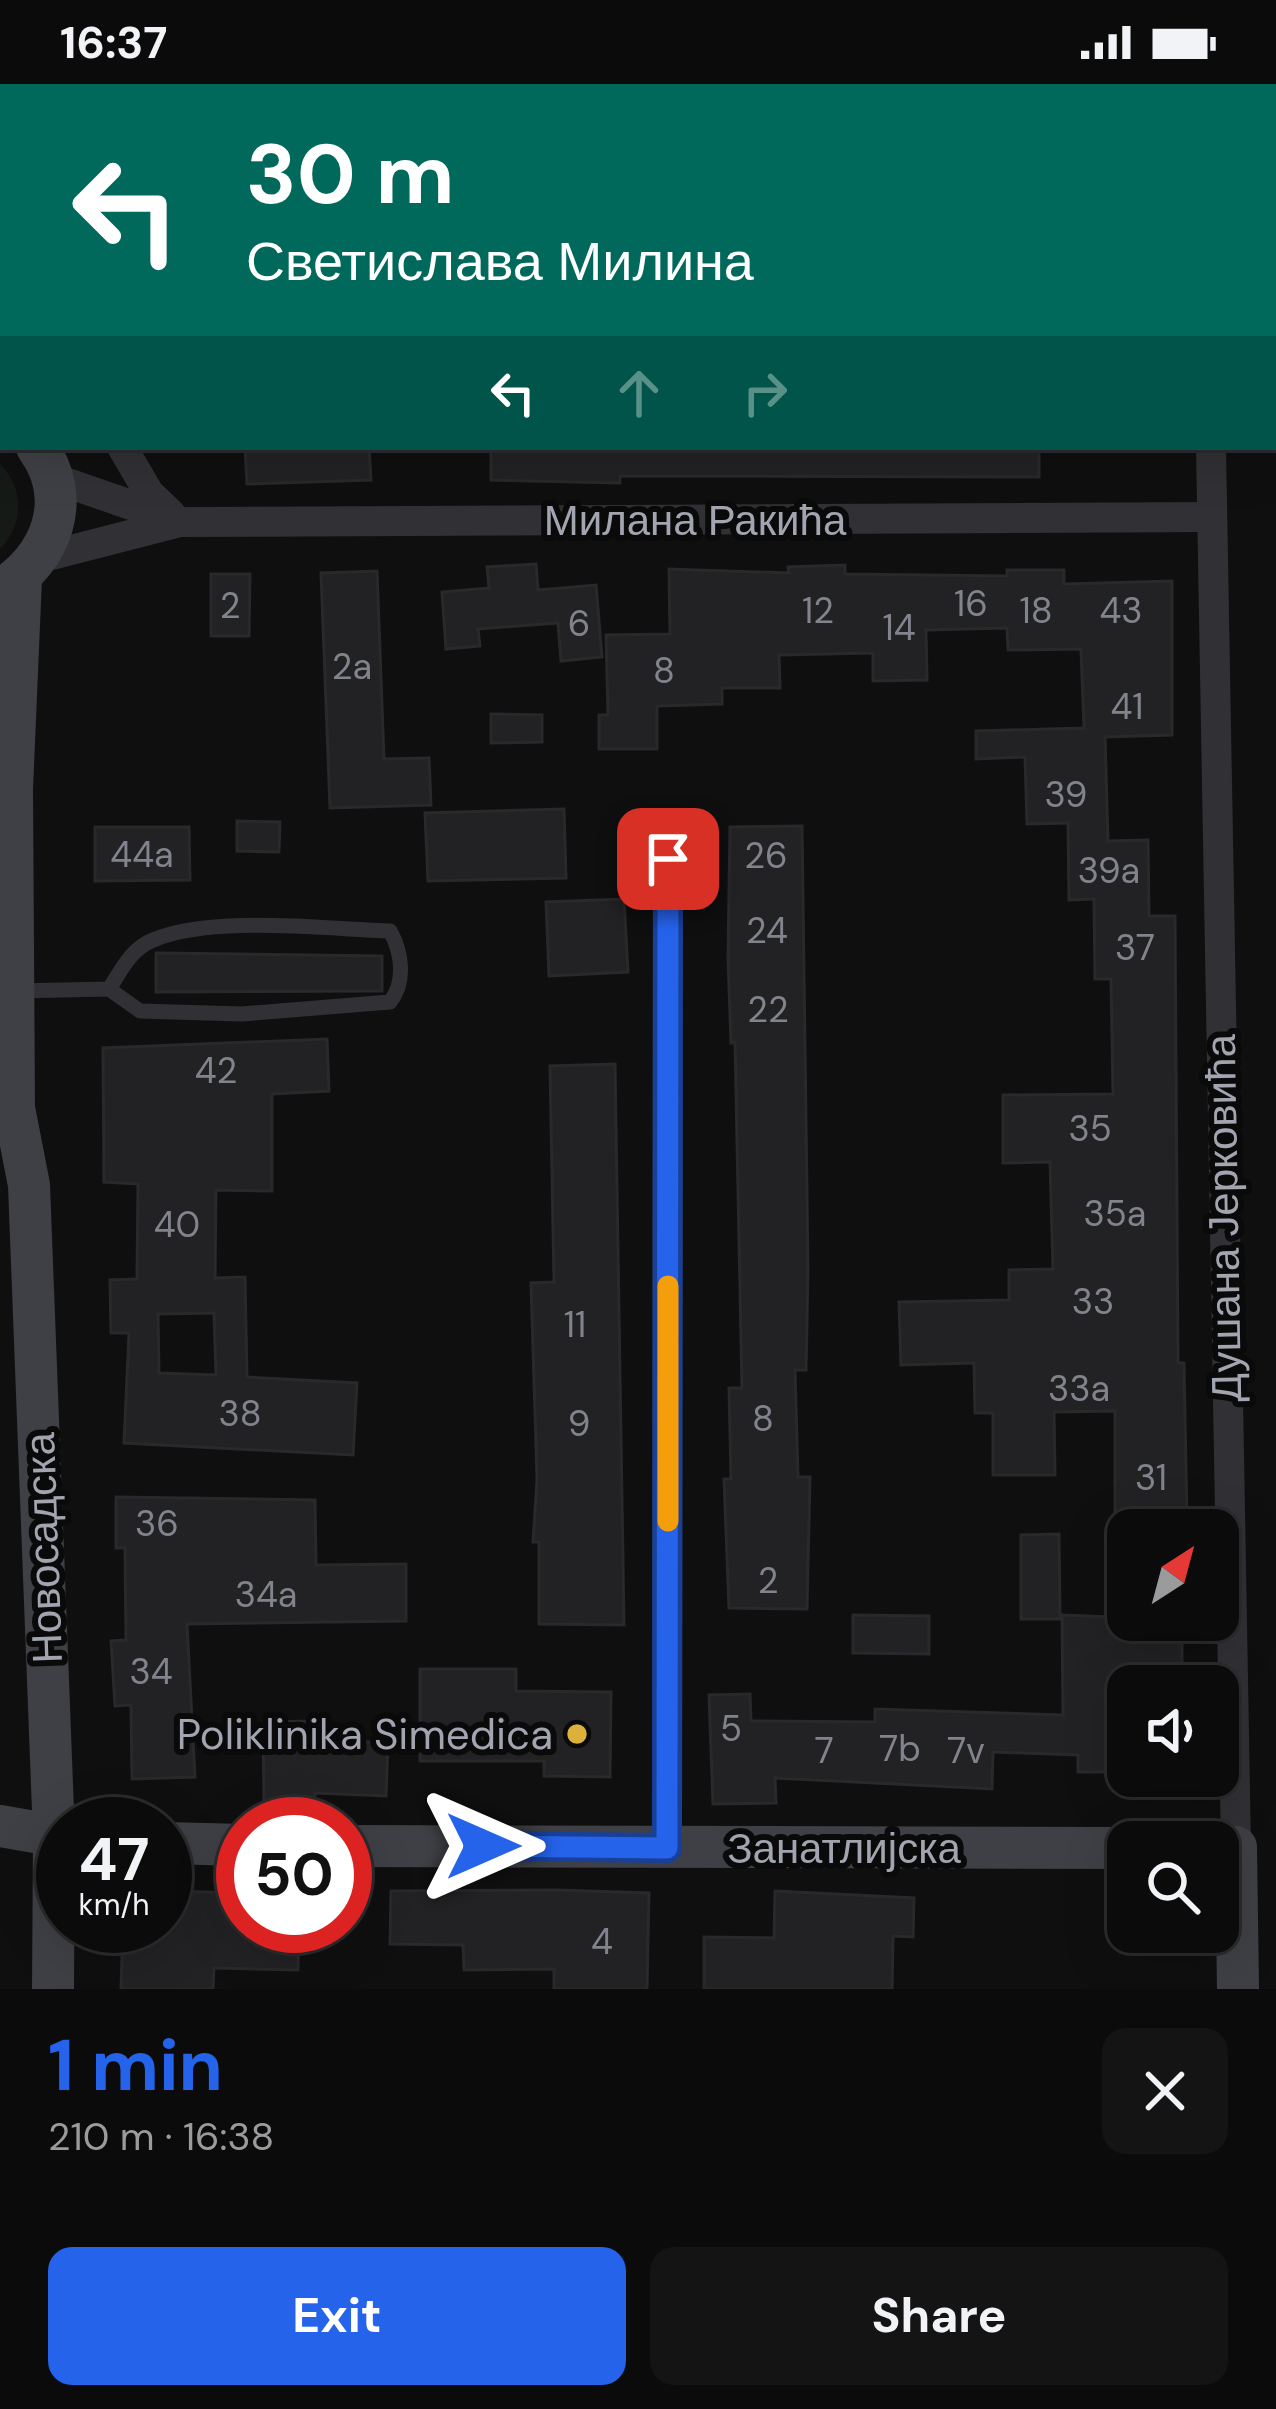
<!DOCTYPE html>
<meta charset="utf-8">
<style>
body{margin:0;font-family:"DM Sans",sans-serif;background:#141415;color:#f1f3f6;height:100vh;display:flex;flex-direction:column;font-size:45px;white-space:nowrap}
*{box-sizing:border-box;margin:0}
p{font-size:39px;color:#9a9b9d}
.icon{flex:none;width:66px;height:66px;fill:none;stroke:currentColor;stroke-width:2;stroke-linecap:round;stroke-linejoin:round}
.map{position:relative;height:1905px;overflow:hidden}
.panel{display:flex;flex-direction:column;background:#0b0b0c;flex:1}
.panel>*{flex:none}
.hud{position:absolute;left:0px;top:0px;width:1278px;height:366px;box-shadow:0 12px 48px #0002,0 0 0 3px #2b2b2d;background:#00695c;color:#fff;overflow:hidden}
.needle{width:78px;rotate:36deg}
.buttons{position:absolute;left:1107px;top:1425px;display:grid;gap:24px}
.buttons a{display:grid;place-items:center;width:132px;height:132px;border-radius:24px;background:#0b0b0c;box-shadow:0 12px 48px #0002,0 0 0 3px #2b2b2d;font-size:60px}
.speed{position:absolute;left:36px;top:1713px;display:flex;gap:24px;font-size:60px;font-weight:700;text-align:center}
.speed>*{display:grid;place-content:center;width:156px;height:156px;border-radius:50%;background:#0b0b0c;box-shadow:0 12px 48px #0002,0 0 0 3px #2b2b2d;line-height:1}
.speed small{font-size:30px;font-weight:400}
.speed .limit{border:18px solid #d22;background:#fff;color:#111}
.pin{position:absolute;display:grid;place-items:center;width:102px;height:102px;color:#fff;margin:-51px;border-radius:24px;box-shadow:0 6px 18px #0006}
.me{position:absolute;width:132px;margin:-66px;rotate:90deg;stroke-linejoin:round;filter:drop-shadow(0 0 9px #0008)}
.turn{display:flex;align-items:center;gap:42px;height:252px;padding:0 48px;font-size:54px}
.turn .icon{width:156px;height:156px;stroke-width:2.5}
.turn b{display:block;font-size:84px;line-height:102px}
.lanes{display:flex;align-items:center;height:114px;padding:0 48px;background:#0003;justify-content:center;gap:60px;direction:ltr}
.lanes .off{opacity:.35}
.round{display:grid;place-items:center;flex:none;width:126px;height:126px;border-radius:24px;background:#141415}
.head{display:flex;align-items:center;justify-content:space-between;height:204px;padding:0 48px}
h1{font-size:72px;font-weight:700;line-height:90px;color:#2563eb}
.cta{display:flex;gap:24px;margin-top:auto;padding:24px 48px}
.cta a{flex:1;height:138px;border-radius:24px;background:#2563eb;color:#fff;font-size:48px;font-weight:700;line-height:138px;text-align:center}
.cta a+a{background:#141415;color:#f1f3f6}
.status{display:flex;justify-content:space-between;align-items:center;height:84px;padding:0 60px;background:#0b0b0c;direction:ltr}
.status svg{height:33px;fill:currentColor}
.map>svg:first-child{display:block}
.green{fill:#161a17}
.building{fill:#222224;stroke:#29292c;stroke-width:3;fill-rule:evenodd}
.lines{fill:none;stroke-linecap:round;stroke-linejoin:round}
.lane{stroke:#313135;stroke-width:15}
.street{stroke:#313135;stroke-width:30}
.secondary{stroke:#3f4045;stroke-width:42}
.route-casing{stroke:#184099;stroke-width:30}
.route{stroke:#2563eb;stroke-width:21}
.slow{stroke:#f59e0b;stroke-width:21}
.poi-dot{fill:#dcb13b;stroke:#0a0a0b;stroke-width:4.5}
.labels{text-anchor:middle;stroke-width:12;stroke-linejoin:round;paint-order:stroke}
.number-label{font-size:36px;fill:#81848c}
.street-label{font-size:42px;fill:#a2a5b0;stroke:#0a0a0b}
.poi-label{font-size:42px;fill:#a2a5b0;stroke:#0a0a0b;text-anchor:end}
</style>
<div class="status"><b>16:37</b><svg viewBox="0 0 49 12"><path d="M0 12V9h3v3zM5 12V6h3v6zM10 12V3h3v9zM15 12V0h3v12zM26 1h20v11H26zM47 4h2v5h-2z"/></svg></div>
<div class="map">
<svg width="1276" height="1905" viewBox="0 0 1276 1905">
<rect width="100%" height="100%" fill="#0f0f10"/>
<g class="green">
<path d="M 0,0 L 145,0 L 3,3 L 3,296 Z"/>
<path d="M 0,380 C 25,405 24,440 0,465 Z"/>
</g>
<g class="building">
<path d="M 245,363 L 369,363 L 371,396 L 247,400 Z"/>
<path d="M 491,363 L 1039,363 L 1039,393 L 620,392 L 620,399 L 491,396 Z"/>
<path d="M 536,480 L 538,506 L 596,501 L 602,573 L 561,577 L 558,539 L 478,545 L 480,562 L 446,565 L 442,508 L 489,504 L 487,483 Z"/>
<path d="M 845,481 L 845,490 L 1007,492 L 1007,486 L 1064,486 L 1064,500 L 1172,497 L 1172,651 L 1105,653 L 1108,757 L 1148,756 L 1149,832 L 1175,832 L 1178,1279 L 1184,1279 L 1187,1439 L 1115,1440 L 1115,1327 L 1054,1328 L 1055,1391 L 993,1391 L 993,1329 L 975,1329 L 974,1279 L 901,1281 L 899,1218 L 1009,1216 L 1009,1186 L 1053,1185 L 1050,1078 L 1003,1079 L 1003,1011 L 1113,1010 L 1111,895 L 1095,895 L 1094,815 L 1069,816 L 1068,739 L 1027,740 L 1025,673 L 976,675 L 976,647 L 1084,644 L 1081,565 L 1008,566 L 1007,544 L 926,546 L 927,596 L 873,597 L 873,569 L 779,571 L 780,604 L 722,604 L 722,620 L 657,622 L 657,665 L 599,665 L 599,631 L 608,631 L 606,551 L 670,550 L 669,485 L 789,489 L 788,483 Z"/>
<path d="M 377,487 L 384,675 L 429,674 L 431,721 L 330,724 L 321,489 Z"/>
<path d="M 211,490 L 250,490 L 249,552 L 211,552 Z"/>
<path d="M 491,630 L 542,631 L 542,658 L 491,659 Z"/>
<path d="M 564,725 L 566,794 L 428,797 L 425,729 Z"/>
<path d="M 237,737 L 280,738 L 279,768 L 237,767 Z"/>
<path d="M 802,742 L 808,1186 L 806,1286 L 795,1286 L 798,1393 L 810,1393 L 807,1525 L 729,1524 L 724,1395 L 731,1395 L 729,1304 L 742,1304 L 735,958 L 731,959 L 728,874 L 730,743 Z"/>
<path d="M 95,743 L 189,743 L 190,796 L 95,797 Z"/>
<path d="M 624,815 L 628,888 L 549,892 L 546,818 Z"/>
<path d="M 156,869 L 382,872 L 382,907 L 156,908 Z"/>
<path d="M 327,955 L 329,1007 L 272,1010 L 272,1107 L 216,1106 L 215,1194 L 245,1193 L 247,1293 L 357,1299 L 353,1371 L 124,1359 L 129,1249 L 111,1249 L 110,1196 L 137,1195 L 138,1100 L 104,1098 L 103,964 ZM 214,1229 L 216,1291 L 159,1289 L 158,1230 Z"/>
<path d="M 615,980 L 624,1541 L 539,1540 L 539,1458 L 533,1458 L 537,1395 L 531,1199 L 554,1198 L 550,982 Z"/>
<path d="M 116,1413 L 315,1416 L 316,1481 L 406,1480 L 406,1537 L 187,1540 L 195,1693 L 132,1695 L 131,1621 L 115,1622 L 111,1557 L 126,1556 L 125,1464 L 116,1464 Z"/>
<path d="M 1059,1450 L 1060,1535 L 1021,1535 L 1021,1451 Z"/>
<path d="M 853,1531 L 929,1532 L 929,1570 L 853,1569 Z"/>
<path d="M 1062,1531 L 1182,1536 L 1182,1582 L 1128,1582 L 1128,1688 L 1078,1688 L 1078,1671 L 993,1668 L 992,1705 L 775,1694 L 776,1719 L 713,1720 L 709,1611 L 750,1610 L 751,1637 L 875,1638 L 875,1625 L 1063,1631 Z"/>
<path d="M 420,1585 L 516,1585 L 516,1607 L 611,1608 L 610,1693 L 544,1692 L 544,1677 L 420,1677 Z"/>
<path d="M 313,1637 L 314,1655 L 388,1659 L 386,1712 L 315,1709 L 315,1718 L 264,1719 L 263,1638 Z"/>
<path d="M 557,1806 L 649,1809 L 647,1905 L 554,1905 L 554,1885 L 464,1886 L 463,1861 L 390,1860 L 391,1807 Z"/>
<path d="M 165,1807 L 243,1809 L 243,1842 L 299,1842 L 298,1886 L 214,1884 L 213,1905 L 121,1905 L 123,1842 L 165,1842 Z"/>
<path d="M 775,1807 L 914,1814 L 913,1853 L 893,1852 L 892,1905 L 704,1905 L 704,1853 L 774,1854 Z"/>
</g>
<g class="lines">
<path class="lane" d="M 16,907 L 109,905 L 140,927 L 242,930 L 390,918 C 406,898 402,868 390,847 C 326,845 211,831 153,856 C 131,865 122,885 109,905"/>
<g class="street">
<path d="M 175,3 L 175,0"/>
<path d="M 1212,3 L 1212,0"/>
<path d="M 1275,315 L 1276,315"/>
<path d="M 122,363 L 149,409 L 171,430"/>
<path d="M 1211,363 L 1236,1763"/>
<path d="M 53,394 L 180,438"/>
<path d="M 40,474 L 180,438 L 1211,433"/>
<path d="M 667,1764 L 668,775"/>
</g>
<g class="secondary">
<path d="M 0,334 L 3,336"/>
<path d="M 21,494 L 12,705 L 14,1024 L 29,1101 L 54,1753 L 53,1905"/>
<path d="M 0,506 C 51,476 75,415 37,363"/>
<path d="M 0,1742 L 63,1753"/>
<path d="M 165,1759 L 243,1761"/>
<path d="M 345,1762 L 1128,1764"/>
<path d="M 1236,1763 L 1238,1905"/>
</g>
</g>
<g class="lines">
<defs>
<path id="route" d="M 483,1762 L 667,1764 L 668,775"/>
</defs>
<use href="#route" class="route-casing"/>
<use href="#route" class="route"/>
<path class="slow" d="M 668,1437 L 668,1202"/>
</g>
<circle class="poi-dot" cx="577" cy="1650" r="12"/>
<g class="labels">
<g class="number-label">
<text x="971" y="532">16</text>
<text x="230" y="534">2</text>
<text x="818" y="539">12</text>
<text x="1036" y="539">18</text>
<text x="1121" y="539">43</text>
<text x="579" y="552">6</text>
<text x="899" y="556">14</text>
<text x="352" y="595">2a</text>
<text x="664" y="599">8</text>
<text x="1127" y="635">41</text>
<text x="1066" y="723">39</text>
<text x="142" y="783">44a</text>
<text x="766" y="784">26</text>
<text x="1109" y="799">39a</text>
<text x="767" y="859">24</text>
<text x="1135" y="876">37</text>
<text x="768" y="938">22</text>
<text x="216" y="999">42</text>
<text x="1090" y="1057">35</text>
<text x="1115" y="1142">35a</text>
<text x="177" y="1153">40</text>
<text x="1093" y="1230">33</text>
<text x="575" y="1253">11</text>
<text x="1079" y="1317">33a</text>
<text x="240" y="1342">38</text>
<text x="763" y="1347">8</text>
<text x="579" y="1352">9</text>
<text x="1151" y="1406">31</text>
<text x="157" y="1452">36</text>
<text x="768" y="1509">2</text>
<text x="266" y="1523">34a</text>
<text x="151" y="1600">34</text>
<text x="731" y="1657">5</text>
<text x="900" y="1677">7b</text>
<text x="824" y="1679">7</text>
<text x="966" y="1679">7v</text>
<text x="602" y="1870">4</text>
</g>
<g class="street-label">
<text x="695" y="451">Милана Ракића</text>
<text transform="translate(1223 1134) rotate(-91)" y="15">Душана Јерковића</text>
<text transform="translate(43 1464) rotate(-92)" y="15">Новосадска</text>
<text x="844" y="1779">Занатлијска</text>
</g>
<g class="poi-label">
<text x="553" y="1665">Poliklinika Simedica</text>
</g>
</g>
</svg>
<div class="buttons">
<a><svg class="needle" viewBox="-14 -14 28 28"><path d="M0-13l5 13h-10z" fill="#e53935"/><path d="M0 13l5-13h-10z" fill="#9a9b9d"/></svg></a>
<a><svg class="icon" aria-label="sound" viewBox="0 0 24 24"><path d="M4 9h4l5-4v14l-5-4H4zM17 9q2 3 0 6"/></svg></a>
<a><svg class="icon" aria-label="search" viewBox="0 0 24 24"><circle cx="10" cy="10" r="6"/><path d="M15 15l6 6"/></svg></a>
</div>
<div class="speed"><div>47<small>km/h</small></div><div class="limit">50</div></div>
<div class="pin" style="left:668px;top:775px;background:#d93025"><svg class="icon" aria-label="arrive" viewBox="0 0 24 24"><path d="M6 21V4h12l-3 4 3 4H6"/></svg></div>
<svg class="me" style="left:483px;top:1762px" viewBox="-20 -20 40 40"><path d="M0-17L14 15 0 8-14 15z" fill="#2563eb" stroke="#fff" stroke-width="4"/></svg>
<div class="hud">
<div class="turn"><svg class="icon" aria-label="left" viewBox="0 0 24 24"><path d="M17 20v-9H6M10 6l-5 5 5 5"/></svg><div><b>30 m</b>Светислава Милина</div></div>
<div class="lanes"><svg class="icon" aria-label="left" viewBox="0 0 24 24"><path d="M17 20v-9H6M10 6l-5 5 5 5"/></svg><svg class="icon off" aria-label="ahead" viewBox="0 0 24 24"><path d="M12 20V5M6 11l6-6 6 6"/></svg><svg class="icon off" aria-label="right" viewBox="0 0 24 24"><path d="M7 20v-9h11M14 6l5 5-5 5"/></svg></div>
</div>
</div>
<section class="panel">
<div class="head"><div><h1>1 min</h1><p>210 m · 16:38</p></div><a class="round"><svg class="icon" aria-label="close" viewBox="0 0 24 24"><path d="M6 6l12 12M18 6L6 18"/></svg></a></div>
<div class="cta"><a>Exit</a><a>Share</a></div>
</section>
